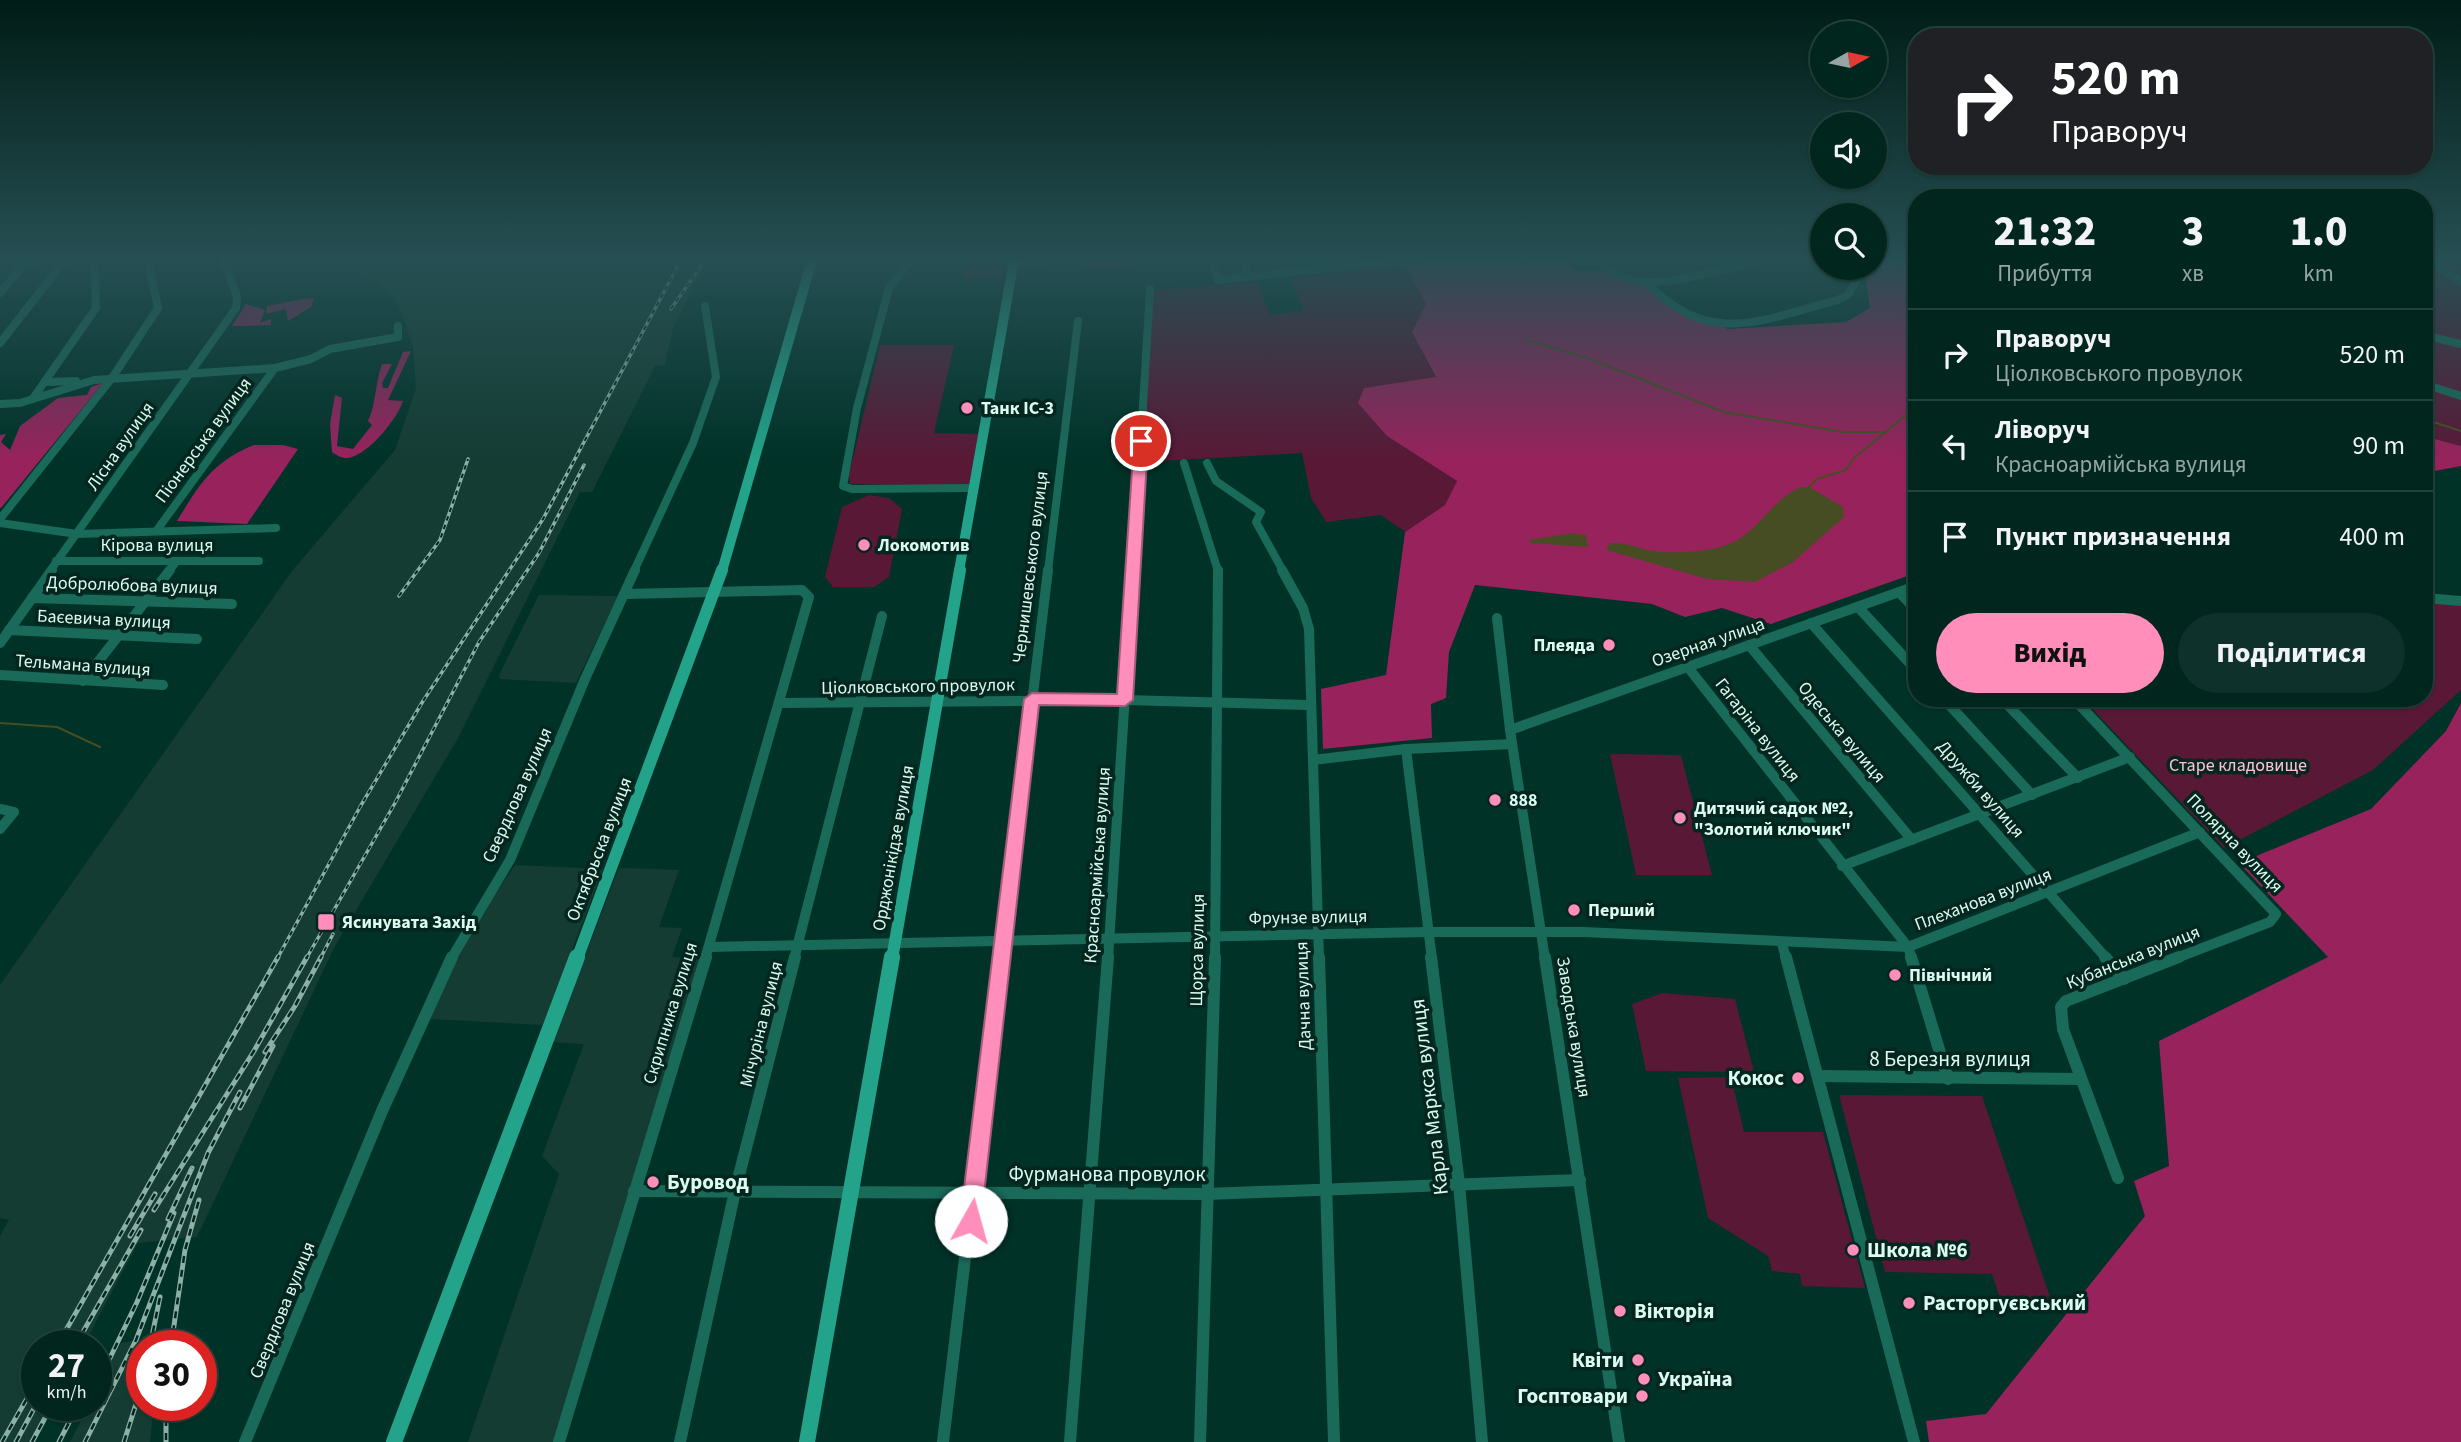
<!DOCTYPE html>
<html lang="uk">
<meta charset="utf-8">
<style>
body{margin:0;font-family:"Source Sans 3",sans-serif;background:#0e322b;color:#f1f3f6;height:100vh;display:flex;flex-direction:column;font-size:26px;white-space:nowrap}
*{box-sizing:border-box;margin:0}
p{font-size:23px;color:#95a5a4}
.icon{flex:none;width:38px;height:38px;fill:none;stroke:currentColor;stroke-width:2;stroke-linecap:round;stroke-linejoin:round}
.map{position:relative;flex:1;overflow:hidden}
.side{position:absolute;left:1908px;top:189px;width:525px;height:518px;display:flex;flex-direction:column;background:#00261e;border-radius:28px;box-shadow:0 2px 5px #0004,0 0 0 2px #22433c}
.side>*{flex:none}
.hud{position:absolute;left:1908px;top:28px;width:525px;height:147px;border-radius:28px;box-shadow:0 2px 5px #0004,0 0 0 2px #22433c;background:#202124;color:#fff;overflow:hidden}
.needle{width:46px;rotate:81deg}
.fabs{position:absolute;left:1810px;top:21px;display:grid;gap:14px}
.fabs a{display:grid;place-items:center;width:77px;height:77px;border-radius:50%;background:#00261e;box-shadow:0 2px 5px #0004,0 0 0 2px #22433c;font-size:35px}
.speed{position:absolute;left:21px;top:1330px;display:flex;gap:14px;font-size:35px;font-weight:700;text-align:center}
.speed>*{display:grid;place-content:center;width:91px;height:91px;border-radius:50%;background:#00261e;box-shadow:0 2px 5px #0004,0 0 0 2px #22433c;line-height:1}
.speed small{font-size:18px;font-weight:400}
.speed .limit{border:10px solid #d22;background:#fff;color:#111}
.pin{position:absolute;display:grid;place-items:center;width:60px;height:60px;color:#fff;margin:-30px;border:4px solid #fff;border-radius:50%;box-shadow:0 2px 7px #0007}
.me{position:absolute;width:77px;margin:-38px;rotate:7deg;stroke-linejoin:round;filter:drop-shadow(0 0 5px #0008)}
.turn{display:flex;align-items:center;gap:24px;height:147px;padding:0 28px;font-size:32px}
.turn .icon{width:91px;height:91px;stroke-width:2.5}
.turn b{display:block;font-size:49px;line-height:60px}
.eta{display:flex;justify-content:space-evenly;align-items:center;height:119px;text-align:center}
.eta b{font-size:42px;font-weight:800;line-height:49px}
.primary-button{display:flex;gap:14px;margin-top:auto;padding:14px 28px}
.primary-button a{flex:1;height:80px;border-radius:42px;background:#ff8ebb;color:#111;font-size:28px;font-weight:800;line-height:80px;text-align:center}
.primary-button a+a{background:#0e322b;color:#f1f3f6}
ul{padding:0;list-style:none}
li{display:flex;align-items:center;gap:21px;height:91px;padding:0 28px;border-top:2px solid #22433c}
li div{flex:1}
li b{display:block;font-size:26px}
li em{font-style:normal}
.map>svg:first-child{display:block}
.built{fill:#143c33}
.green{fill:#591836}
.forest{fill:#98225c}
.water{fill:#474d22}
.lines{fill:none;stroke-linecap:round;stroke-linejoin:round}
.stream{stroke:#474d22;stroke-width:2}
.minor-far2{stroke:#1a6a5a;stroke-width:8}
.minor-far1{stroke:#1a6a5a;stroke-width:10}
.minor{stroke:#1a6a5a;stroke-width:12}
.major-far2{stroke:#23a48a;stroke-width:10}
.major-far1{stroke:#23a48a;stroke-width:12}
.major{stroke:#23a48a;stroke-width:16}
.rail-far1-casing{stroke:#8bb1a7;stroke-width:3.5}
.rail-casing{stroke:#8bb1a7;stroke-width:5}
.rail-far1{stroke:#04261e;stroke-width:2;stroke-dasharray:4.5;stroke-linecap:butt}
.rail{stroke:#04261e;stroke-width:2.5;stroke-dasharray:7;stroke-linecap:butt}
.route{fill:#ff8ebb;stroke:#a65c7a;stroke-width:2}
.poi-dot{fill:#ff8ebb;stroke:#04261e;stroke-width:2.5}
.labels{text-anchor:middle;stroke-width:7;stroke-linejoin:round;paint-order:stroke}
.poi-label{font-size:18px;font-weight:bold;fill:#dbfaf0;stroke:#04261e;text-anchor:start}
.street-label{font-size:18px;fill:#dbfaf0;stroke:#04261e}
.park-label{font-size:18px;fill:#ffc0d6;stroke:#04261e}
.near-street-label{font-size:21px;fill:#dbfaf0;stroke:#04261e}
.near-poi-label{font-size:21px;font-weight:bold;fill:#dbfaf0;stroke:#04261e;text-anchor:start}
</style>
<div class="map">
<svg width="2461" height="1442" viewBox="0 0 2461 1442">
<rect width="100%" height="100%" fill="#003228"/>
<g class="built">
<path d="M 359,260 L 708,260 L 673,328 L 665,365 L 655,366 L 592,492 L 580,492 L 458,738 L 335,946 L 197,1237 L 138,1243 L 83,1346 L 37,1346 L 37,1405 L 52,1405 L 32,1442 L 0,1442 L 0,1236 L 9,1220 L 0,1218 L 0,985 L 292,571 L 395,450 L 416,389 L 413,346 L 397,301 L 367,276 Z"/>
<path d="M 1250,260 L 1374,260 L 1254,273 Z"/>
<path d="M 539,595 L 618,596 L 576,683 L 500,679 L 499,675 Z"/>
<path d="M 515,865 L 603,869 L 543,1025 L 428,1019 L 465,939 Z"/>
<path d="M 619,868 L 679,870 L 659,927 L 682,928 L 672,957 L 701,959 L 555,1442 L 468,1442 L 559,1174 L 542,1156 L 584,1044 L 552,1042 Z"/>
<path d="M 152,1338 L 161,1339 L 160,1346 L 142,1346 L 142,1405 L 154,1405 L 150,1442 L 70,1442 L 89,1405 L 96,1405 L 96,1391 L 121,1343 Z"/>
</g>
<g class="green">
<path d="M 1076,260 L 1139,260 C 1128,271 1097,271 1082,267 Z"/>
<path d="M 2424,260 L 2461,260 L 2461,446 L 2424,436 Z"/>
<path d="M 1403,262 L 1426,304 L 1412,332 L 1436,378 L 1364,388 L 1387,436 L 1457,481 L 1445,505 L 1405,532 L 1381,515 L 1326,522 L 1311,498 L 1302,453 L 1143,462 L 1152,290 L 1257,282 L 1270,315 L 1304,311 L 1291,278 L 1337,273 L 1337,269 Z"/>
<path d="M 1002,263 L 1002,276 L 964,279 L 963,266 Z"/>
<path d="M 880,345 L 954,345 L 934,433 L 981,434 L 972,486 L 850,484 L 849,475 Z"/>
<path d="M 869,495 L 889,498 L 902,509 L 889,577 L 874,587 L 833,587 L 825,577 L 842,507 Z"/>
<path d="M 2424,602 L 2461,604 L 2461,690 L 2373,770 L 2224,848 L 2082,698 L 2424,698 Z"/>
<path d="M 1610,754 L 1681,755 L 1712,875 L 1636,875 Z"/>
<path d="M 1662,993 L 1735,999 L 1754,1072 L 1646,1071 L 1632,1004 Z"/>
<path d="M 1731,1077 L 1744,1132 L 1823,1132 L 1865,1288 L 1802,1286 L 1800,1274 L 1772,1271 L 1768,1256 L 1708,1218 L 1678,1078 Z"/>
<path d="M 1839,1095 L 1982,1096 L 2053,1306 L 2002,1305 L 1992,1274 L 1885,1272 Z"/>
</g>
<g class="forest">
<path d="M 1427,260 L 1567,260 L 1576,271 L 1603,271 L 1644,284 L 1698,318 L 1728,329 L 1846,322 L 1870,308 L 1865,274 L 1868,268 L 1874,268 L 1874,260 L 1916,260 L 1916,573 L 1771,624 L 1722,608 L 1685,617 L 1652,604 L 1475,585 L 1449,652 L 1446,698 L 1431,704 L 1432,738 L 1323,749 L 1321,689 L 1386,675 L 1405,532 L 1445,505 L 1457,481 L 1387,436 L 1358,403 L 1364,388 L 1436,377 L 1412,332 L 1426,304 L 1403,262 Z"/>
<path d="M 308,298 L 314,299 L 311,307 L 288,321 L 286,309 L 266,314 L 267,306 Z"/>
<path d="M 246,304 L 265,310 L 260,323 L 271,319 L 271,325 L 232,326 Z"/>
<path d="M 411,351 L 388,400 L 403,401 C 397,419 371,451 352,457 C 344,460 338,456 332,452 L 330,424 L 335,395 L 342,398 L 337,446 L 353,449 L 372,425 L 368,421 C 376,404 375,384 382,364 L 392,364 L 382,383 L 383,388 L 388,388 L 403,352 Z"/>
<path d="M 103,383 L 1,508 L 0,508 L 0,435 L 6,434 L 1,442 L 10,450 L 20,426 L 58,398 L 87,395 L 91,387 Z"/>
<path d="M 2424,436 L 2461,446 L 2461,466 L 2424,473 Z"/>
<path d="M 254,445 L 283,445 L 298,449 L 247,524 L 177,521 C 199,485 213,461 254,445 Z"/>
<path d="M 2461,703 L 2461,1442 L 1929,1442 L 1926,1421 L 1986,1414 L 2145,1216 L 2134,1181 L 2169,1166 L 2159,1041 L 2328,957 L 2239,863 L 2371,809 L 2446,731 Z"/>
</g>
<g class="water">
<path d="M 1801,487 L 1809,487 L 1843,507 L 1844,517 L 1793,562 L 1755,582 L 1707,579 L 1606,550 L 1610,543 C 1625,542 1639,548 1653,551 C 1672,554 1712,552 1729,544 C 1759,532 1773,498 1801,487 Z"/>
<path d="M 1572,533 L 1586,535 L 1588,547 L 1531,543 L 1529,540 Z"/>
</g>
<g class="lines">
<g class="stream">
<path d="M 1527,340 L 1590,359 L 1724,412 L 1843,432 L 1883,432"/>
<path d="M 2424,419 L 2461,431"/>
<path d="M 1809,487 L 1817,479 L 1846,470 L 1854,458 L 1916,407"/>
<path d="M 0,723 L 57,727 L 100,747"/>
</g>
<g class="minor-far2">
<path d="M 911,260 L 889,288 L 857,408 L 843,486 L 852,489 L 974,488"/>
<path d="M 1212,260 L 1218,280 L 1405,260"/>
<path d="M 1243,260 L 1249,277"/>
<path d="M 1597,260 C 1630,294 1674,281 1715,271 C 1729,268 1743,266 1757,260"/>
<path d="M 2428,260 L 2461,282"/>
<path d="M 1014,262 L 1048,260"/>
<path d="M 1647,283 C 1710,349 1763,319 1838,300 L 1848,295 L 1863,268"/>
<path d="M 0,293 L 22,267 L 34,260"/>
<path d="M 2424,335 L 2461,344"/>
<path d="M 0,343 L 65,260"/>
<path d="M 46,382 L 76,381"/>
<path d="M 2424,384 L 2461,396"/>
<path d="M 34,397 L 96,308 L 94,260"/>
<path d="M 0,404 L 20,403 L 94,380 L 275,368 L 311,359 L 330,349 L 398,337 L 398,326"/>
<path d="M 1184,463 L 1218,571"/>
<path d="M 1207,463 L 1216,481 L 1261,512 L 1256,522 L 1283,571"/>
<path d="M 0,519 L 112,378 L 158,308 L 148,260"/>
<path d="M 0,523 L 77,534 L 276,528"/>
<path d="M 157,530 L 275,368"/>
<path d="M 56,561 L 259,561"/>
<path d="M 50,571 L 236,308 L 237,297 L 224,260"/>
<path d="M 169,571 L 177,561"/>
<path d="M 634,571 L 693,443 L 716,377 L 705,306"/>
<path d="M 1048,571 L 1078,321"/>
<path d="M 1133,571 L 1150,289"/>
</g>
<g class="minor-far1">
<path d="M 1282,570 L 1303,608 L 1309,629 L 1319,959"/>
<path d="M 1899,592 L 1916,610"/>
<path d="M 626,594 L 802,590 L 809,597 L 705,959"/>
<path d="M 32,598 L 232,604"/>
<path d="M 2424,598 L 2461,601"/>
<path d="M 1858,607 L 1916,670"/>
<path d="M 1497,618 L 1510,730 L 1545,959"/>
<path d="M 1811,623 L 2107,959"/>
<path d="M 9,630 L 197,639"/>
<path d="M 0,643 L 52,570"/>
<path d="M 1749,645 L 1912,840"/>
<path d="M 1687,666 L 1908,947"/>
<path d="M 0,675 L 163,685"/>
<path d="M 83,681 L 170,570"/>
<path d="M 1943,698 L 2032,795"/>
<path d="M 2001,698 L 2078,778"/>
<path d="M 2073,698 L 2276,914 L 2270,922 L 2174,959"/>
<path d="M 779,703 L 1125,700 L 1310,705"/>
<path d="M 1510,730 L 1916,586"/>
<path d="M 1406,749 L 1432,959"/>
<path d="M 1313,760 L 1406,749 L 1512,744"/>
<path d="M 0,809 L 14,812 L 0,829"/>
<path d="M 1842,866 L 2130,757"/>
<path d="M 1782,943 L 1786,959"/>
<path d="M 709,947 L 1428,932 L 1584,932 L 1908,947"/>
<path d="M 451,959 L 510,860 L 585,679 L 635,570"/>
<path d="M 794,959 L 882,616"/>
<path d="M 1001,959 L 1048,570"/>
<path d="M 1108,959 L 1133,570"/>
<path d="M 1215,959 L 1218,570"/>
<path d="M 1912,959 L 1908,947 L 2200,832"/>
</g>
<g class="minor">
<path d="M 1319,957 L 1334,1442"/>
<path d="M 1431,957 L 1459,1184 L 1482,1442"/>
<path d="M 1545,957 L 1619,1442"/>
<path d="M 1786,957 L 1914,1442"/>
<path d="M 1911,957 L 1948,1079"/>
<path d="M 2105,957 L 2124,979"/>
<path d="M 1819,1076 L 2081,1079"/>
<path d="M 2118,1178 L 2063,1029 L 2061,1007 L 2066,1001 L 2179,957"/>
<path d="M 634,1191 L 1207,1194 L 1580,1180"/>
<path d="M 245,1442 L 382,1111 L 452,957"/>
<path d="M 559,1442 L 706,957"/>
<path d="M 680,1442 L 735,1191 L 795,957"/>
<path d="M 943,1442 L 1001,957"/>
<path d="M 1070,1442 L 1108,957"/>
<path d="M 1200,1442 L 1215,957"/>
</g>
<g class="major-far2">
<path d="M 722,571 L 812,260"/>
<path d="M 959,571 L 1014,260"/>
</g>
<g class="major-far1">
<path d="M 577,959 L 722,570"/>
<path d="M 892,959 L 960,570"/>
</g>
<g class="major">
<path d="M 394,1442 L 577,957"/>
<path d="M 807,1442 L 892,957"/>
</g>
<defs>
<g id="rail-far1">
<path d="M 671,309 L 705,260"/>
<path d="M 399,596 L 440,540 L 468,459"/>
<path d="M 277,959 L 360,807 L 423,701 L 543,519 L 681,260"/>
<path d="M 306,959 L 395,803 L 479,642 L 539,553 L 584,465"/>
<path d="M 320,959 L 333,934"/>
</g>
<g id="rail">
<path d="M 265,1052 L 295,1006 L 321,957"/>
<path d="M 240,1108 L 273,1046"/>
<path d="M 154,1210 L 254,1051 L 307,957"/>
<path d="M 168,1219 L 192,1168"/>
<path d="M 130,1236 L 155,1194"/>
<path d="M 57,1346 L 278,957"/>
<path d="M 75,1346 L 141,1230"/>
<path d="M 150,1346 L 160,1297"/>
<path d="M 171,1346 L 185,1250 L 199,1200"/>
<path d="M 96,1387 L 137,1302 L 174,1213"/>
<path d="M 166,1405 L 166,1442"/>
<path d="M 2,1442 L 37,1381"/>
<path d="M 16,1442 L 37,1403"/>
<path d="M 32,1442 L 52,1405"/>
<path d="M 59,1442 L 78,1405"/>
<path d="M 85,1442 L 136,1340 L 208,1153 L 240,1092"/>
<path d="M 124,1442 L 142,1385"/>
</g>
</defs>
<use href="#rail-far1" class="rail-far1-casing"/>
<use href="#rail" class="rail-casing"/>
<use href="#rail-far1" class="rail-far1"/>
<use href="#rail" class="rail"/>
</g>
<linearGradient id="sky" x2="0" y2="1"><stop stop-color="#001c16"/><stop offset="0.56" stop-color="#264f53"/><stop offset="1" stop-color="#264f53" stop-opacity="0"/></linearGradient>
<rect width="2461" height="461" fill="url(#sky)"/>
<path class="route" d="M 1141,436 L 1148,441 L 1133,700 L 1125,706 L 1039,705 L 981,1221 L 978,1228 L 971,1231 L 963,1228 L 960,1221 L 1024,699 L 1032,693 L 1117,694 L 1134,441 Z"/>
<g class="poi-dot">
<circle cx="967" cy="408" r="7"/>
<circle cx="864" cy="545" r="7"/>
<circle cx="1609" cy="645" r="7"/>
<circle cx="1495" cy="800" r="7"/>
<circle cx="1680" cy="818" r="7"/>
<circle cx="1574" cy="910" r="7"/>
<rect x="317" y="913" width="18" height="18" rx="3.5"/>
<circle cx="1895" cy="975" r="7"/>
<circle cx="1798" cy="1078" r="7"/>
<circle cx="653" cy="1182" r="7"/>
<circle cx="1853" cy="1250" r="7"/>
<circle cx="1909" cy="1303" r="7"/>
<circle cx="1620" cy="1311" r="7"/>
<circle cx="1638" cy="1360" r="7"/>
<circle cx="1644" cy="1379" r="7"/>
<circle cx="1642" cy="1396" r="7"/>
</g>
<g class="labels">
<g class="poi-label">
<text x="981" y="414">Танк ІС-3</text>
<text x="878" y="551">Локомотив</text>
<text x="1595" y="651" text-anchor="end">Плеяда</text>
<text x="1509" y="806">888</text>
<text x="1694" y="814">Дитячий садок №2,<tspan x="1694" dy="21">"Золотий ключик"</tspan></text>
<text x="1588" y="916">Перший</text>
<text x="342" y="928">Ясинувата Захід</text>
<text x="1909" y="981">Північний</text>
</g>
<g class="street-label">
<text transform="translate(203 440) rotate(-54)" y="6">Піонерська вулиця</text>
<text transform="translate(120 446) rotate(-55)" y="6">Лісна вулиця</text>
<text x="157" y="551">Кірова вулиця</text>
<text transform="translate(1030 567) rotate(-83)" y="6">Чернишевського вулиця</text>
<text transform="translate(132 585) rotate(2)" y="6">Добролюбова вулиця</text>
<text transform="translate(104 619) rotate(3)" y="6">Баєевича вулиця</text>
<text transform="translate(1708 642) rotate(-19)" y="6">Озерная улица</text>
<text transform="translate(83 665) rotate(4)" y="6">Тельмана вулиця</text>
<text transform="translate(918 686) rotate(-1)" y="6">Ціолковського провулок</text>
<text transform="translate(1758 730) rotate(52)" y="6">Гагаріна вулиця</text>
<text transform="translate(1842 732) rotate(50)" y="6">Одеська вулиця</text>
<text transform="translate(1981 789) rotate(49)" y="6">Дружби вулиця</text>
<text transform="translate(517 795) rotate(-66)" y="6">Свердлова вулиця</text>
<text transform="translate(2235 843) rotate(46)" y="6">Полярна вулиця</text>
<text transform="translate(893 848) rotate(-80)" y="6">Орджонікідзе вулиця</text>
<text transform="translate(599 849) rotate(-69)" y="6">Октябрьска вулиця</text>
<text transform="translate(1097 865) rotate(-86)" y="6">Красноармійська вулиця</text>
<text transform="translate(1983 899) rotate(-21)" y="6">Плеханова вулиця</text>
<text transform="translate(1308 917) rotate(-1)" y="6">Фрунзе вулиця</text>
<text transform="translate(1197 950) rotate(-89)" y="6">Щорса вулиця</text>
<text transform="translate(2133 957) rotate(-22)" y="6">Кубанська вулиця</text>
<text transform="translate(1303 996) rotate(-92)" y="6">Дачна вулиця</text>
<text transform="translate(670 1013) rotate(-73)" y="6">Скрипника вулиця</text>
<text transform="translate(761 1024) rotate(-76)" y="6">Мічуріна вулиця</text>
<text transform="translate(1574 1027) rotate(81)" y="6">Заводська вулиця</text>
<text transform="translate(282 1310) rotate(-68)" y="6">Свердлова вулиця</text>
</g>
<g class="park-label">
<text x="2238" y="771">Старе кладовище</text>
</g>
<g class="near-street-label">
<text x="1950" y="1066">8 Березня вулиця</text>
<text transform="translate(1429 1097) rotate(-97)" y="7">Карла Маркса вулиця</text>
<text x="1107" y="1181">Фурманова провулок</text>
</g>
<g class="near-poi-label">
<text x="1784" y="1085" text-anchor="end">Кокос</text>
<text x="667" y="1189">Буровод</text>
<text x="1867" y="1257">Школа №6</text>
<text x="1923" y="1310">Расторгуєвський</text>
<text x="1634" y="1318">Вікторія</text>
<text x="1624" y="1367" text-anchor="end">Квіти</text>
<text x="1658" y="1386">Україна</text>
<text x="1628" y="1403" text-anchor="end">Госптовари</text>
</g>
</g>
</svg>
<div class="fabs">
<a><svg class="needle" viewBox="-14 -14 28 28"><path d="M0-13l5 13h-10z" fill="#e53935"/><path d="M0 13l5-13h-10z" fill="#95a5a4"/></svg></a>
<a><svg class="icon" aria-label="sound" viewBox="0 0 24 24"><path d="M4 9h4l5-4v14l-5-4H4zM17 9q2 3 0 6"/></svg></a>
<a><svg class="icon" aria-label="search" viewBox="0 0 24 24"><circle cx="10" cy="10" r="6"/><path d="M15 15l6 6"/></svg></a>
</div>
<div class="speed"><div>27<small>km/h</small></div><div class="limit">30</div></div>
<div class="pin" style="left:1141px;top:441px;background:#d93025"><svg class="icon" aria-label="arrive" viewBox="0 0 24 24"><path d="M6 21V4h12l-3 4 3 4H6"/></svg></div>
<svg class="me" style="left:971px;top:1221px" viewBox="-20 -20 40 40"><circle r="19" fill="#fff"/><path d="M0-13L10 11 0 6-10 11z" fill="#ff8ebb"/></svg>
<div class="hud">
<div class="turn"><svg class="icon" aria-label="right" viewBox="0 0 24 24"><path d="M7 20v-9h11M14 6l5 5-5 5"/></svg><div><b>520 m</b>Праворуч</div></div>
</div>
<section class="side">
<div class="eta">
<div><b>21:32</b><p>Прибуття</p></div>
<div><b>3</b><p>хв</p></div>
<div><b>1.0</b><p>km</p></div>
</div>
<ul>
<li><svg class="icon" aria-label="right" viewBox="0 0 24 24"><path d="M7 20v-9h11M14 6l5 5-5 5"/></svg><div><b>Праворуч</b><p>Ціолковського провулок</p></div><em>520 m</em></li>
<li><svg class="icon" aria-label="left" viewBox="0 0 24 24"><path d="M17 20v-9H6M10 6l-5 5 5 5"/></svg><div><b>Ліворуч</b><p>Красноармійська вулиця</p></div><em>90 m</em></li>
<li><svg class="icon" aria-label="arrive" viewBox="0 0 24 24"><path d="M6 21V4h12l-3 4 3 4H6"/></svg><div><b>Пункт призначення</b></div><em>400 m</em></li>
</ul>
<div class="primary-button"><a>Вихід</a><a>Поділитися</a></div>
</section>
</div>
